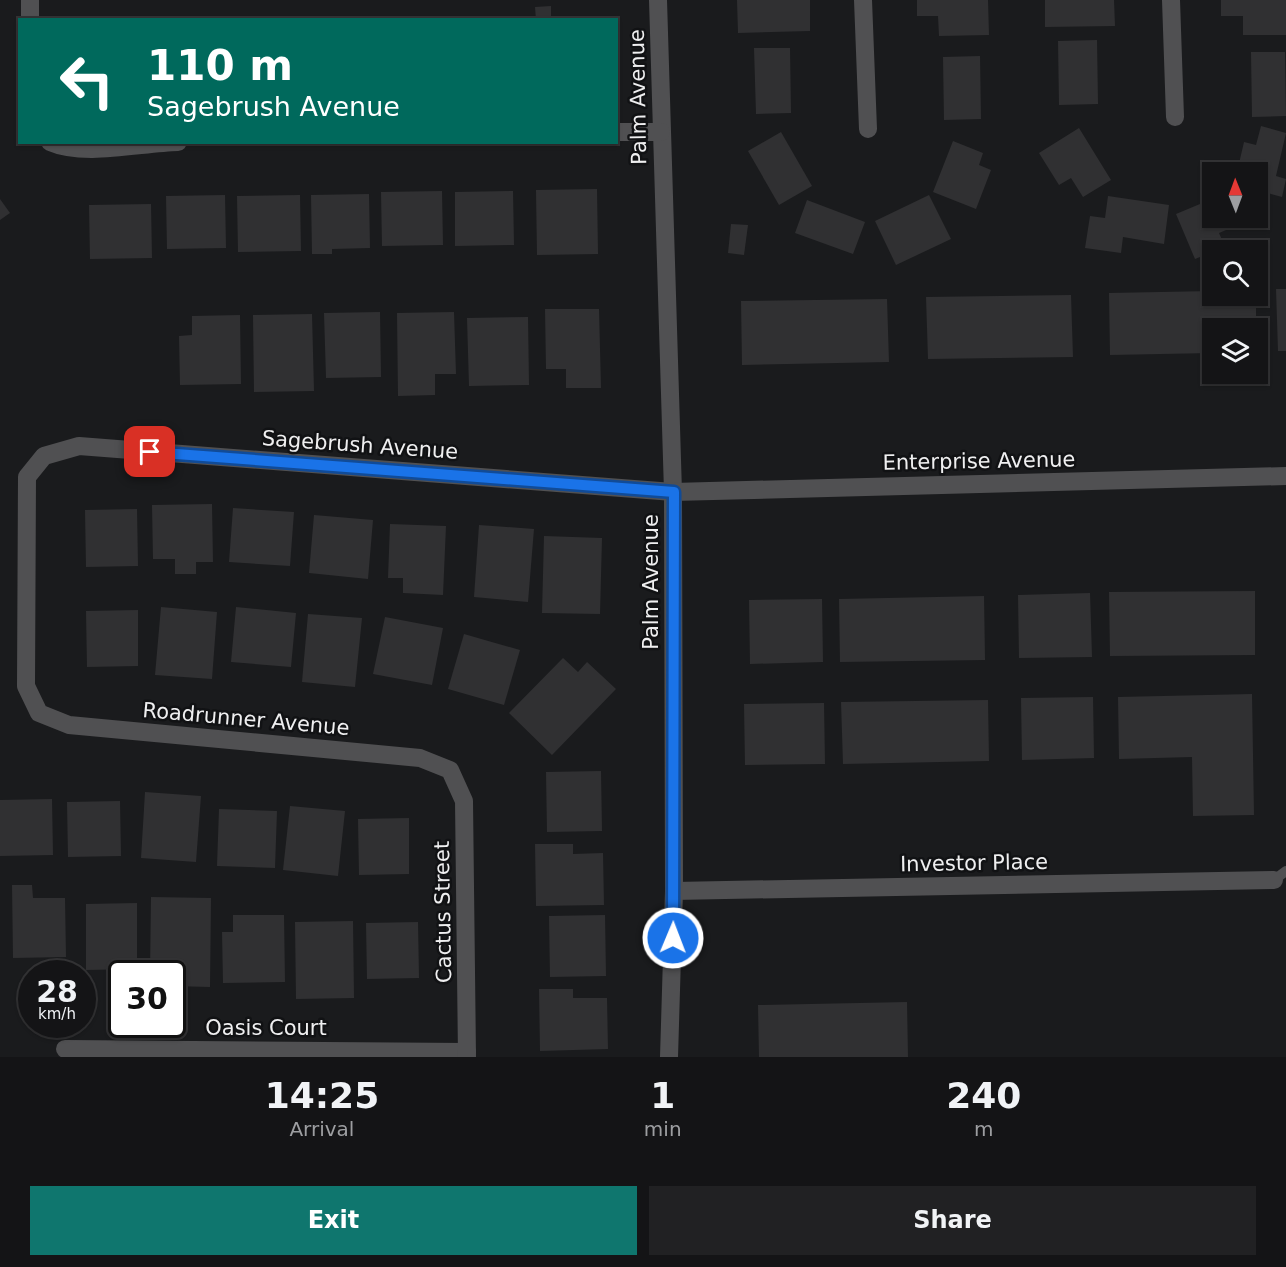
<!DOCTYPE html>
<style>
body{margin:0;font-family:"DejaVu Sans",sans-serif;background:#212123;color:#f1f3f6;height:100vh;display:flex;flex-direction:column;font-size:22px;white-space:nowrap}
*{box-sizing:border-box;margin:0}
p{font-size:20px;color:#9d9ea1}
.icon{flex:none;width:33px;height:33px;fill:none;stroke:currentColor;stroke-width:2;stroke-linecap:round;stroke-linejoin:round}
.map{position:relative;height:1057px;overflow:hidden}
.panel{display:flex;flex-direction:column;background:#141416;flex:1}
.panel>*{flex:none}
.banner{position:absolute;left:18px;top:18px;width:600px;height:126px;border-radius:0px;box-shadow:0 2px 4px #0004,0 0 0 2px #333335;background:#00695c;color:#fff;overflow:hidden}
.needle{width:39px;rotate:359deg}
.controls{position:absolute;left:1202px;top:162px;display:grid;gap:12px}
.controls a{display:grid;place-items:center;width:66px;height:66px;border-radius:0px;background:#141416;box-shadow:0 2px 4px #0004,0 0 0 2px #333335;font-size:30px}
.speed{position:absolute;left:18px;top:960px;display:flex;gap:12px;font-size:30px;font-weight:700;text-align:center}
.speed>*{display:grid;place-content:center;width:78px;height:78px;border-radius:50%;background:#141416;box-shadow:0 2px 4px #0004,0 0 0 2px #333335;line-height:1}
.speed small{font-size:15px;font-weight:400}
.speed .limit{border:3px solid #111;border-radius:9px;background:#fff;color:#111}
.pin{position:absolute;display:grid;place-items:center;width:51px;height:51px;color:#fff;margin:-26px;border-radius:12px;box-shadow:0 3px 9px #0006}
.me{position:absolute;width:66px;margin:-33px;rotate:1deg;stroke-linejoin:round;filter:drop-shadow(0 0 4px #0008)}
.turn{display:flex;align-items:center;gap:21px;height:126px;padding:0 30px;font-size:27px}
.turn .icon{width:78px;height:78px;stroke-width:2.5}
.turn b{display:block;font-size:42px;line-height:51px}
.eta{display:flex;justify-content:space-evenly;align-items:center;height:102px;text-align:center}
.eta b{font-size:36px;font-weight:700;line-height:42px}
.primary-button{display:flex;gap:12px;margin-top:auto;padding:12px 30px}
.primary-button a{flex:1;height:69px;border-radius:0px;background:#0f766e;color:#fff;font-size:24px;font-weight:700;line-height:69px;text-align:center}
.primary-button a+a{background:#212123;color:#f1f3f6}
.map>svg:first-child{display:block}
.building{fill:#303032}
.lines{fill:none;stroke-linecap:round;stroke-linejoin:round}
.lane{stroke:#505052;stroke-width:10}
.street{stroke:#505052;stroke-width:18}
.route-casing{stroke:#114b97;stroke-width:15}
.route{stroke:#1a73e8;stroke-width:10}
.labels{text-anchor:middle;stroke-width:5;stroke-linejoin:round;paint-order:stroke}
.street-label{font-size:21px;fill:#efeff0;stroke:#111214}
</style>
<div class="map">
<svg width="1286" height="1057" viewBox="0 0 1286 1057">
<rect width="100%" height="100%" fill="#1a1b1d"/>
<g class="building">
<path d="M 737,0 L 810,0 L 810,31 L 738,33 Z"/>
<path d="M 917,0 L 988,0 L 989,35 L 939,36 L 938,16 L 917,16 Z"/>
<path d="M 1045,0 L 1114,0 L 1115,26 L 1045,27 Z"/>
<path d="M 1221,0 L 1286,0 L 1286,35 L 1243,35 L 1243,16 L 1221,16 Z"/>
<path d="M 551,6 L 551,20 L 536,20 L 535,7 Z"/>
<path d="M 1097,40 L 1098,104 L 1059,105 L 1058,41 Z"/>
<path d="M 754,48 L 790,48 L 791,113 L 756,114 Z"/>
<path d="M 1251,52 L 1285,52 L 1286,116 L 1252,117 Z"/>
<path d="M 980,56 L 981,119 L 944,120 L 943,57 Z"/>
<path d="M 1261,126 L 1286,133 L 1276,176 L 1286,179 L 1282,197 L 1257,190 L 1257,172 L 1237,172 L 1244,142 L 1256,145 Z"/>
<path d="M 1079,128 L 1111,180 L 1083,197 L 1071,178 L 1059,185 L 1039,153 Z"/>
<path d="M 781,132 L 812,186 L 779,205 L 748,151 Z"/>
<path d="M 953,141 L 983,153 L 979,165 L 991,170 L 976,209 L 933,192 Z"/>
<path d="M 597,189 L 598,254 L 537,255 L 536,190 Z"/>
<path d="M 442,191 L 443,245 L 382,246 L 381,192 Z"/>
<path d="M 513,191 L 514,245 L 455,246 L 455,192 Z"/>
<path d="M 369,194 L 370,248 L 332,249 L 332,254 L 312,254 L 311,195 Z"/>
<path d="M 225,195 L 226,248 L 167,249 L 166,196 Z"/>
<path d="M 300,195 L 301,251 L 238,252 L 237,196 Z"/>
<path d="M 929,195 L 951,239 L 896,265 L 875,221 Z"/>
<path d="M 1108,196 L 1169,205 L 1164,244 L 1123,237 L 1121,253 L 1085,248 L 1090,216 L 1105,218 Z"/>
<path d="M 0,199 L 10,213 L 0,220 Z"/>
<path d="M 1212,199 L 1212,218 L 1244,218 L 1245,222 L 1219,233 L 1225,247 L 1195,259 L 1176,214 Z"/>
<path d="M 807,200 L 865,222 L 853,254 L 795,233 Z"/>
<path d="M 151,204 L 152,258 L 90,259 L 89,205 Z"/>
<path d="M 731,224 L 748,225 L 744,255 L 728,253 Z"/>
<path d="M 1276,289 L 1286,289 L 1286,351 L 1278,351 Z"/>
<path d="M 1212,291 L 1212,296 L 1256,296 L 1256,328 L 1212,328 L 1212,353 L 1110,355 L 1109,293 Z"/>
<path d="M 1071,295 L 1073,357 L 928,359 L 926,297 Z"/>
<path d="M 887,299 L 889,362 L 742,365 L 741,301 Z"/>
<path d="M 545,309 L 599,309 L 601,388 L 566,388 L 566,369 L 546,369 Z"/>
<path d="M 380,312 L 381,377 L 326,378 L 324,313 Z"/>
<path d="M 454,312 L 456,374 L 435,374 L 435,395 L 398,396 L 397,313 Z"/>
<path d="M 312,314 L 314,391 L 254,392 L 253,315 Z"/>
<path d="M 240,315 L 241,384 L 180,385 L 179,336 L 192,335 L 192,316 Z"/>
<path d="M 528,317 L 529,385 L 469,386 L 467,318 Z"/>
<path d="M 212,504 L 213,562 L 196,562 L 196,574 L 175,574 L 175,559 L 153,559 L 152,505 Z"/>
<path d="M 233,508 L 294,512 L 290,566 L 229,562 Z"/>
<path d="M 137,509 L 138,566 L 86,567 L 85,510 Z"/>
<path d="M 314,515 L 373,520 L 368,579 L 309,573 Z"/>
<path d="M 390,524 L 446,526 L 443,595 L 403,593 L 403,578 L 388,578 Z"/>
<path d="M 479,525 L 534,529 L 528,602 L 474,597 Z"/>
<path d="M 544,536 L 602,538 L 600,614 L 542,613 Z"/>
<path d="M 1255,591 L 1255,655 L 1110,656 L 1109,592 Z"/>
<path d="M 1090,593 L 1092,657 L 1019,658 L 1018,595 Z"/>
<path d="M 984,596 L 985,660 L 840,662 L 839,599 Z"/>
<path d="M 822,599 L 823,662 L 750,664 L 749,600 Z"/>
<path d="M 161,607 L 217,612 L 212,679 L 155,675 Z"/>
<path d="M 236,607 L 296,613 L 291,667 L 231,662 Z"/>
<path d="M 138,610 L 138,666 L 87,667 L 86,611 Z"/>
<path d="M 308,614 L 362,618 L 355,687 L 302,682 Z"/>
<path d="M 385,617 L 443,628 L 432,685 L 373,674 Z"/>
<path d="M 464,634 L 520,650 L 504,705 L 448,689 Z"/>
<path d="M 563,658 L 578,672 L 587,662 L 616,689 L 552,755 L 509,713 Z"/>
<path d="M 1252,694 L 1254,815 L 1193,816 L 1192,757 L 1119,759 L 1118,697 Z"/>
<path d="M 1093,697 L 1094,758 L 1022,760 L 1021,698 Z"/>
<path d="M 988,700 L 989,761 L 843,764 L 841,702 Z"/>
<path d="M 824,703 L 825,764 L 745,765 L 744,704 Z"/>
<path d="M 601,771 L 602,831 L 547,832 L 546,772 Z"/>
<path d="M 145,792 L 201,796 L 196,862 L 141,858 Z"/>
<path d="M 52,799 L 53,855 L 0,856 L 0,800 Z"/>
<path d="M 120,801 L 121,856 L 68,857 L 67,802 Z"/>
<path d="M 290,806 L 345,811 L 338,876 L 283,870 Z"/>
<path d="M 219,809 L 277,811 L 275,868 L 217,866 Z"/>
<path d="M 409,818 L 409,874 L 359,875 L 358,819 Z"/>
<path d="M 535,844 L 573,844 L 573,854 L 603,853 L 604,905 L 536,906 Z"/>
<path d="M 12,885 L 32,885 L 33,898 L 65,898 L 66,957 L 13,958 Z"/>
<path d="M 151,897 L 211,898 L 210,987 L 172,986 L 172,974 L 150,974 Z"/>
<path d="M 137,903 L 137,969 L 86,970 L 86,904 Z"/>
<path d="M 233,915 L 284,915 L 285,982 L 223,983 L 222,932 L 233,932 Z"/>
<path d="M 605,915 L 606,976 L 550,977 L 549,916 Z"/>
<path d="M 353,921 L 354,998 L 296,999 L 295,922 Z"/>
<path d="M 418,922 L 419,978 L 367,979 L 366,923 Z"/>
<path d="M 539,989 L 573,989 L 573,998 L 607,998 L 608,1049 L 540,1051 Z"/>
<path d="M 907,1002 L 908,1057 L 759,1057 L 758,1005 Z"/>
</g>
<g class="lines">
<path class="lane" d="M 1274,880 L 1286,871"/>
<g class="street">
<path d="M 30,0 L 30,20"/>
<path d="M 658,0 L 673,492 L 674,891 L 669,1057"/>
<path d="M 863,0 L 868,129"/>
<path d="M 1171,0 L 1175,117"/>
<path d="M 616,132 L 661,132"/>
<path d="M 50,142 C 84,157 140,143 178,142"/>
<path d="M 674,891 L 1274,880"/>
<path d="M 65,1049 L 467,1052"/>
<path d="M 467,1057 L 464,801 L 450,770 L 420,758 L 69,725 L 39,713 L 26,686 L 27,477 L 44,456 L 79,446 L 673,492 L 1286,476"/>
</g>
</g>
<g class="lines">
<defs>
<path id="route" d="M 150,452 L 674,492 L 673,938"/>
</defs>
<use href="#route" class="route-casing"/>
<use href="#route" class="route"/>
</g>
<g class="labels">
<g class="street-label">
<text transform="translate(638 97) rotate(-91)" y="7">Palm Avenue</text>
<text transform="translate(360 445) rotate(4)" y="7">Sagebrush Avenue</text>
<text transform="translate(979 461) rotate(-1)" y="7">Enterprise Avenue</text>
<text transform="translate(651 582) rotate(-90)" y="7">Palm Avenue</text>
<text transform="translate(246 719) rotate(5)" y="7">Roadrunner Avenue</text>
<text transform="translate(974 863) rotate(-1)" y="7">Investor Place</text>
<text transform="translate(443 912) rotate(-91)" y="7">Cactus Street</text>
<text x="266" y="1035">Oasis Court</text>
</g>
</g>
</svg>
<div class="controls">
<a><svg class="needle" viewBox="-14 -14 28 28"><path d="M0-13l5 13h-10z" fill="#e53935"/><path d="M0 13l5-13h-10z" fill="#9d9ea1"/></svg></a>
<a><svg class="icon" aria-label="search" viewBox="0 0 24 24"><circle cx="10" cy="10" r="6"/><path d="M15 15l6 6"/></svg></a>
<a><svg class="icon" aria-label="layers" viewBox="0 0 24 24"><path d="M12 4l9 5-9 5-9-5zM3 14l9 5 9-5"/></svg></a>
</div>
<div class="speed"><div>28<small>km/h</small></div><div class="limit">30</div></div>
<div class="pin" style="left:150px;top:452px;background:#d93025"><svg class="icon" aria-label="arrive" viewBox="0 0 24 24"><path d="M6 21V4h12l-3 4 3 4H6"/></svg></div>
<svg class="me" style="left:673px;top:938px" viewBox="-20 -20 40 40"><circle r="17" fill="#1a73e8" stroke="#fff" stroke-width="3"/><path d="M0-11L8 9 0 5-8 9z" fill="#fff"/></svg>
<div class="banner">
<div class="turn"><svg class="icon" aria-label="left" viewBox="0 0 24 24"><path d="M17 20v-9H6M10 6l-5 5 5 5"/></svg><div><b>110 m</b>Sagebrush Avenue</div></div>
</div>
</div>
<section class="panel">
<div class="eta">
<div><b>14:25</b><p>Arrival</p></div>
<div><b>1</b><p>min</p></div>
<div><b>240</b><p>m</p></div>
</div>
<div class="primary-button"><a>Exit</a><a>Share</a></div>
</section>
